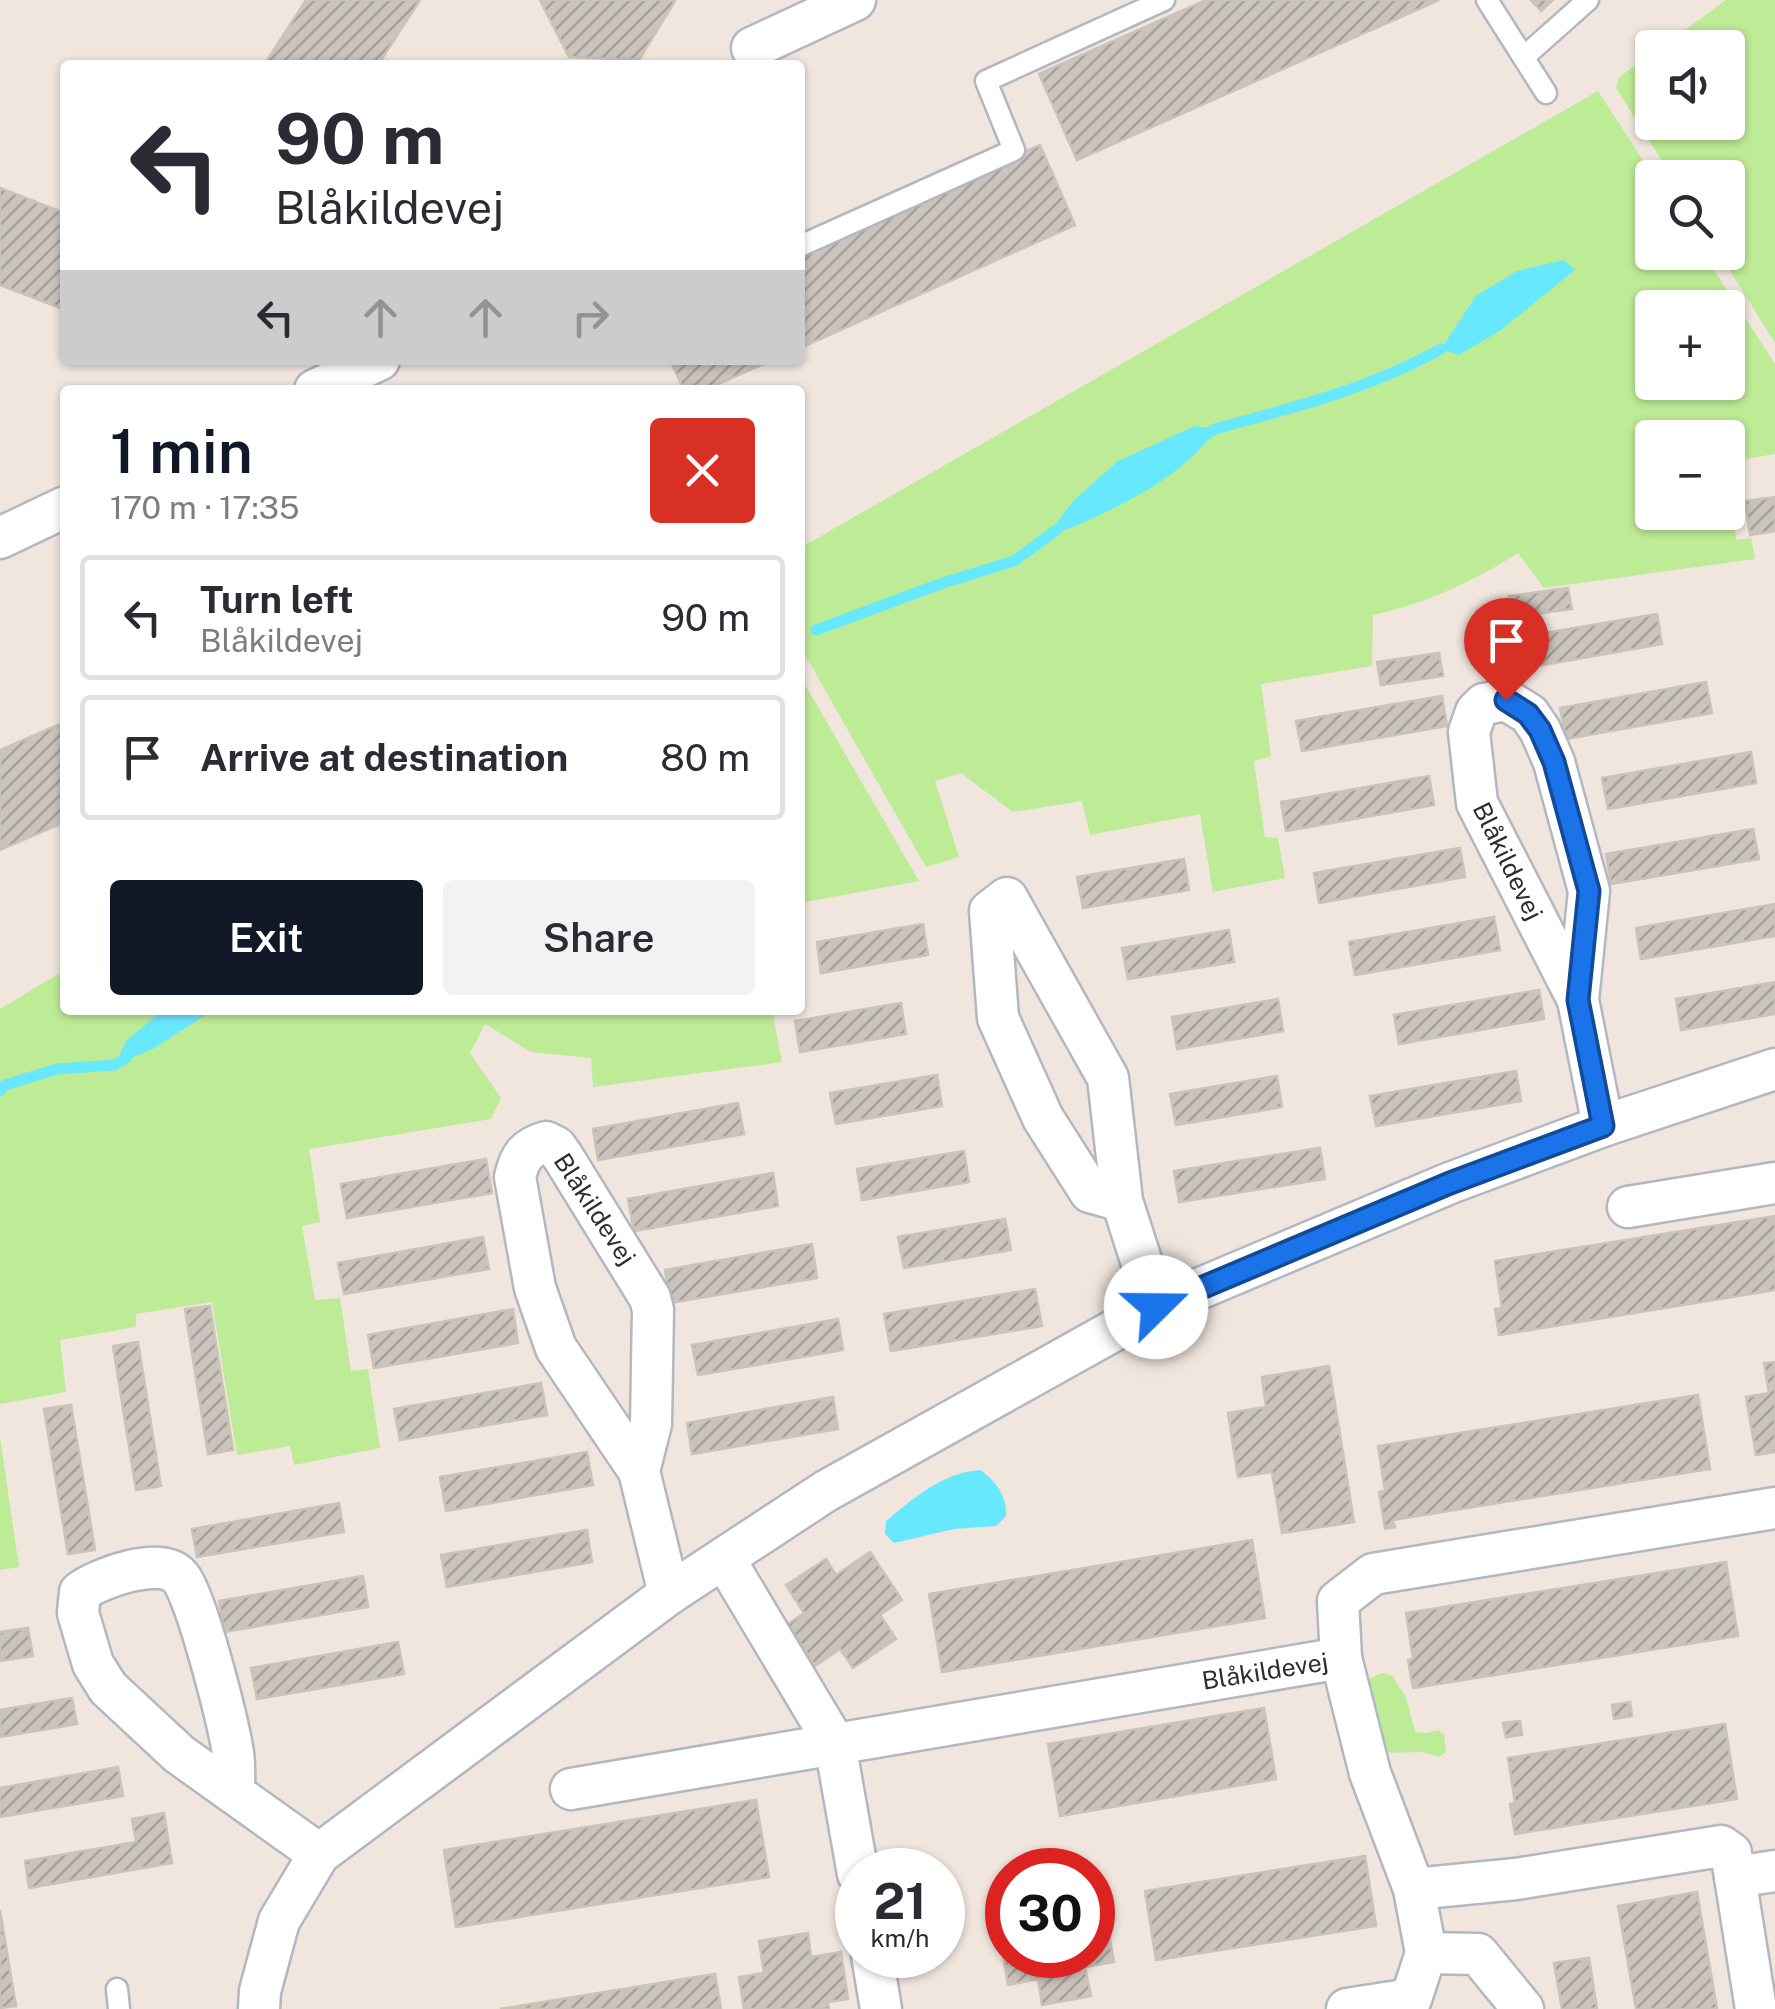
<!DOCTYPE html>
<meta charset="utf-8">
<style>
body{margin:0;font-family:"Public Sans",sans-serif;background:#f2f2f3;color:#2b2b33;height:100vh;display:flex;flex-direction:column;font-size:38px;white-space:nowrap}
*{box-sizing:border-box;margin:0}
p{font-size:32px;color:#7c7c81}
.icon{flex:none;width:55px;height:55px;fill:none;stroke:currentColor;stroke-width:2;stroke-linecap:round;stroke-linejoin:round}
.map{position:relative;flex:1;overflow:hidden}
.details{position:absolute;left:60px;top:385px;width:745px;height:630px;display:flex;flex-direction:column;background:#fff;border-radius:10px;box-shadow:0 2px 8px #0004}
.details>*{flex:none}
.banner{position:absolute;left:60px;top:60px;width:745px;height:305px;border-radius:10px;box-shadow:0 2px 8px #0004;background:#fff;color:#2b2b33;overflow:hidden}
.fabs{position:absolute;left:1635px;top:30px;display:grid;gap:20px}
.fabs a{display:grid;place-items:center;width:110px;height:110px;border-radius:10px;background:#fff;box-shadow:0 2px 8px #0004;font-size:50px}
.speed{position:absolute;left:835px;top:1848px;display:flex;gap:20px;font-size:50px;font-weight:700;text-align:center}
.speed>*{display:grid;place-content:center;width:130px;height:130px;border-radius:50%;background:#fff;box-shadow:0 2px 8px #0004;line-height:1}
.speed small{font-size:25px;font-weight:400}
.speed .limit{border:15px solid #d22;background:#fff;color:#111}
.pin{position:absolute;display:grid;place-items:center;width:85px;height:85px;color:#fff;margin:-102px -42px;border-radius:50% 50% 50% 0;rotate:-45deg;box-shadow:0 0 10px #0007}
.pin .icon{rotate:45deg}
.me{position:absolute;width:110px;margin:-55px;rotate:68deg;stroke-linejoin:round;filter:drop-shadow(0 0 8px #0008)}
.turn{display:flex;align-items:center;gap:35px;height:210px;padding:0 50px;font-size:45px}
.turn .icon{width:130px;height:130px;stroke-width:2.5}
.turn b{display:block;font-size:70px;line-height:85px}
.lanes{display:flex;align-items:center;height:95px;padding:0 50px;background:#0003;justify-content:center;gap:50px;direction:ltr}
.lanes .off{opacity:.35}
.round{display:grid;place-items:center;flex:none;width:105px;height:105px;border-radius:10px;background:#f2f2f3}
.overview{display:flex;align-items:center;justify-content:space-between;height:170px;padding:0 50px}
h1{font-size:60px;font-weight:600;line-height:75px;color:#111827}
.primary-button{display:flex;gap:20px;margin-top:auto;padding:20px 50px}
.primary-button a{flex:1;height:115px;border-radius:10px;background:#111827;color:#fff;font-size:40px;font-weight:600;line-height:115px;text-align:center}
.primary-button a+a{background:#f2f2f3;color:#2b2b33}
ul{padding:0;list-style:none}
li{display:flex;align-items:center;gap:30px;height:125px;margin:0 20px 15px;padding:0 30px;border:5px solid #e1e1e2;border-radius:10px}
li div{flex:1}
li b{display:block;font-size:38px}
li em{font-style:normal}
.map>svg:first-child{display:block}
.grass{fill:#beeb96;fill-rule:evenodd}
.water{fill:#68e8fc}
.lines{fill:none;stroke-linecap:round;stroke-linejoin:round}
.stream{stroke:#68e8fc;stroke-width:11}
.building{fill:url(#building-hatch);stroke:#ccc2b7;stroke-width:2.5}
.service-casing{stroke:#b2b7c2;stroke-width:25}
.minor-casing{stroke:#b2b7c2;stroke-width:45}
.service{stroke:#fff;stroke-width:20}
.minor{stroke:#fff;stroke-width:40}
.route-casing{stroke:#114b97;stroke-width:25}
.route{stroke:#1a73e8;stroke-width:18}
.labels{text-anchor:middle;stroke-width:10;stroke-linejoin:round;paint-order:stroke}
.street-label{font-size:25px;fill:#2d2d2d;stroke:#fff}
</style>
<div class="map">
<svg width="1775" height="2009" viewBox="0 0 1775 2009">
<defs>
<pattern id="building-hatch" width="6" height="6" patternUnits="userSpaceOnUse" patternTransform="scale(2.5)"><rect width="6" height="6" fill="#cbc4bd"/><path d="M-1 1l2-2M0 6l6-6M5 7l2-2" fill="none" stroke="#a5a09a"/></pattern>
</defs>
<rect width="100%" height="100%" fill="#f0e6de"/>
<g class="grass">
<path d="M 1726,0 L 1775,0 L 1775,343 L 1719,253 L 1728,252 L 1728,178 L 1672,177 L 1616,88 L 1619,77 L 1652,54 L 1652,122 L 1728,122 L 1728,48 L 1662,47 Z"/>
<path d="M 1598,91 L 1654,177 L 1652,252 L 1703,253 L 1775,364 L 1775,454 L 1728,462 L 1728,438 L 1652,438 L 1652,512 L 1728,512 L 1728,475 L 1736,540 L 1751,538 L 1755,559 L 1544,588 L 1518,553 C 1474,581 1425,604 1373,615 L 1372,666 L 1261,684 L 1271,756 L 1254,761 L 1265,837 L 1278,838 L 1285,878 L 1213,892 L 1200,814 L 1090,835 L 1082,801 L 1013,812 L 961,773 L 935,781 L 959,857 L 926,867 L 800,646 L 800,548 ZM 1652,308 L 1728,308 L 1728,382 L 1652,382 Z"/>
<path d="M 800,676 L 919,881 L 800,903 Z"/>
<path d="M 65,970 L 65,1010 L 772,1010 L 782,1062 L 593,1087 L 591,1058 L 531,1052 L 485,1024 L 470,1053 L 501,1098 L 491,1119 L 309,1149 L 320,1222 L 302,1226 L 315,1300 L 340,1298 L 351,1371 L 368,1369 L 380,1448 L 294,1465 L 290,1446 L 237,1455 L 212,1302 L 136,1314 L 136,1327 L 60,1340 L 66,1392 L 0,1404 L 0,1009 Z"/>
<path d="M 0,1437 L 19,1567 L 0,1570 Z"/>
<path d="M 1382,1673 L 1393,1676 C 1396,1685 1403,1690 1406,1698 C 1410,1710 1411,1720 1416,1732 L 1427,1733 L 1438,1730 L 1444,1734 L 1446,1752 L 1439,1757 L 1423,1752 L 1377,1753 L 1364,1681 Z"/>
</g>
<g class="water">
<path d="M 1564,260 L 1575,270 L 1501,330 L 1459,355 L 1441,349 L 1476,296 L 1517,271 Z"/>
<path d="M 1195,426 L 1215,429 C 1186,479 1098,518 1045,538 L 1074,500 L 1118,461 Z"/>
<path d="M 163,1010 L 213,1010 L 153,1049 L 115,1065 L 126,1041 Z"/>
<path d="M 980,1470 C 996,1481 1007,1496 1006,1516 L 996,1526 L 954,1529 L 894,1543 L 885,1534 L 886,1521 C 914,1498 942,1473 980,1470 Z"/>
</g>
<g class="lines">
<g class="stream">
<path d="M 1206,435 L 1215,429 C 1293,408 1371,388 1441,349"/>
<path d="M 816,630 L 943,583 L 1014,561 L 1055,531"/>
<path d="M 0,1091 L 5,1085 L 57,1069 L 115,1065 L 127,1057"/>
</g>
</g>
<g class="building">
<path d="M 306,0 L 420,0 L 378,65 L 264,65 Z"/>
<path d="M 540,0 L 675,0 L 675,1 L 639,60 L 569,57 Z"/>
<path d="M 1206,0 L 1439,0 L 1077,160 L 1039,74 Z"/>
<path d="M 1531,0 L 1553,0 L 1541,11 Z"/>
<path d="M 1040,145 L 1075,225 L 800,348 L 800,251 Z"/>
<path d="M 0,188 L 65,213 L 65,310 L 0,285 Z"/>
<path d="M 670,360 L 773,360 L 705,390 L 684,390 Z"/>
<path d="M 1775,497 L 1775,531 L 1750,535 L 1745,501 Z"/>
<path d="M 1568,588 L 1572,609 L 1512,617 L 1509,596 Z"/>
<path d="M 1657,614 L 1662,644 L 1516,670 L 1510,639 Z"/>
<path d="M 1439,653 L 1443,676 L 1381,685 L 1377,662 Z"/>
<path d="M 1706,682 L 1712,713 L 1566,739 L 1560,708 Z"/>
<path d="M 1442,696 L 1447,726 L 1302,751 L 1296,721 Z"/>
<path d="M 65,722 L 65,822 L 0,850 L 0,750 Z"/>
<path d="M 1751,752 L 1756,783 L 1608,809 L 1602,778 Z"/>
<path d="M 1429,776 L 1434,805 L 1286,831 L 1281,802 Z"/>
<path d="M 1753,829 L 1759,859 L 1611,884 L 1606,854 Z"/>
<path d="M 1460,848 L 1465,877 L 1319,903 L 1314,873 Z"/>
<path d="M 1184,859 L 1189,890 L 1083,908 L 1077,877 Z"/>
<path d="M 1775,904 L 1775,936 L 1641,959 L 1636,928 Z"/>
<path d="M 1494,917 L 1500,950 L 1355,975 L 1349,942 Z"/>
<path d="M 923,924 L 928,955 L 821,973 L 817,942 Z"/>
<path d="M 1229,930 L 1234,962 L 1128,979 L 1122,948 Z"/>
<path d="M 1775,982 L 1775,1014 L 1681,1030 L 1676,999 Z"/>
<path d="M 1539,990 L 1544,1019 L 1399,1044 L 1394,1015 Z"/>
<path d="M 1278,999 L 1283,1031 L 1177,1049 L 1172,1017 Z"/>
<path d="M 901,1003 L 906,1034 L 800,1052 L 795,1021 Z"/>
<path d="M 1516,1071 L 1521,1101 L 1376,1126 L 1370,1096 Z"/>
<path d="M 937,1075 L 942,1106 L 836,1124 L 830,1093 Z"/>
<path d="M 1277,1076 L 1282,1107 L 1176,1125 L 1170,1094 Z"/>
<path d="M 738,1103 L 744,1134 L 598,1160 L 593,1129 Z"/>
<path d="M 1320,1148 L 1325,1179 L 1179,1202 L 1174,1171 Z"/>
<path d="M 964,1151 L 969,1182 L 862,1200 L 857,1169 Z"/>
<path d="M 486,1159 L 492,1193 L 347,1218 L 341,1184 Z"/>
<path d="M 773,1173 L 778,1206 L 634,1231 L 628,1199 Z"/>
<path d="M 1775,1216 L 1775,1290 L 1499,1335 L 1495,1309 L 1502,1308 L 1495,1261 Z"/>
<path d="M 1005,1219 L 1011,1250 L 904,1268 L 898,1237 Z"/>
<path d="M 483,1237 L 489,1269 L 344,1294 L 338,1263 Z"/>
<path d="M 812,1244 L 817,1278 L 670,1303 L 665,1270 Z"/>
<path d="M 1035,1289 L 1042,1326 L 891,1351 L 884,1314 Z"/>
<path d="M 210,1306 L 233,1450 L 208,1454 L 185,1309 Z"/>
<path d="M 513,1309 L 518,1343 L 374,1368 L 368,1335 Z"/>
<path d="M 838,1319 L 843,1350 L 698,1375 L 692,1345 Z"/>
<path d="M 138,1342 L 161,1486 L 136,1490 L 113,1346 Z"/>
<path d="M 1775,1362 L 1775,1452 L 1756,1455 L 1746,1397 L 1769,1393 L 1764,1363 Z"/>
<path d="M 1329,1366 L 1354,1522 L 1282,1533 L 1272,1472 L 1238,1477 L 1228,1413 L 1266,1407 L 1262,1377 Z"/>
<path d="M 541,1383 L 547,1415 L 400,1440 L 394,1409 Z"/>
<path d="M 1698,1395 L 1710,1469 L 1393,1520 L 1395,1527 L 1385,1529 L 1379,1492 L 1385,1491 L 1378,1446 Z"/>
<path d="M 833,1397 L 838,1429 L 692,1454 L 687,1423 Z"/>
<path d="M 71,1405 L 95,1550 L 68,1554 L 44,1409 Z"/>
<path d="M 587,1452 L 593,1485 L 446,1511 L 440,1477 Z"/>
<path d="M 339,1503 L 344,1532 L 197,1557 L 192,1529 Z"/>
<path d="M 587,1530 L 592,1562 L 447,1587 L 441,1555 Z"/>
<path d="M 1252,1540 L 1265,1618 L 942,1672 L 929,1594 Z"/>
<path d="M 870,1552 L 902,1600 L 880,1615 L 896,1639 L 853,1668 L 840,1649 L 815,1666 L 788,1624 L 804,1613 L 786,1585 L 826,1559 L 836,1575 Z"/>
<path d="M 1726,1562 L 1738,1636 L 1413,1688 L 1408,1660 L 1413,1659 L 1406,1613 Z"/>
<path d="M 363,1576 L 368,1607 L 224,1632 L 219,1601 Z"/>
<path d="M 28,1628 L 33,1656 L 0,1661 L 0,1632 Z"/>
<path d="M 398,1642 L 404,1674 L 257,1699 L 251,1668 Z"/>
<path d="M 72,1698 L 77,1724 L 0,1737 L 0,1710 Z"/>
<path d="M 1630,1702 L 1632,1716 L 1614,1719 L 1612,1705 Z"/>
<path d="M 1264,1708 L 1276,1779 L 1060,1816 L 1048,1744 Z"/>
<path d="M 1520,1721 L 1522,1735 L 1506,1737 L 1503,1723 Z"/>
<path d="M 1725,1724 L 1737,1799 L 1515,1834 L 1510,1804 L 1515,1803 L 1508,1758 Z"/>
<path d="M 118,1767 L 123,1796 L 0,1817 L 0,1788 Z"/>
<path d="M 756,1800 L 769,1877 L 456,1927 L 444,1850 Z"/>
<path d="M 164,1813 L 172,1863 L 29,1888 L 25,1861 L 136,1842 L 132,1819 Z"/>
<path d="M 1365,1856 L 1376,1926 L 1156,1960 L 1145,1891 Z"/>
<path d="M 1697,1892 L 1717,2009 L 1636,2009 L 1618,1906 Z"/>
<path d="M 1104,1906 L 1114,1962 L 1085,1967 L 1091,1996 L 1042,2005 L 1038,1979 L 1008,1985 L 1000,1938 L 1008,1937 L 1008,1955 L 1092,1955 L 1092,1908 Z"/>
<path d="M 0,1910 L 16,2006 L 0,2008 Z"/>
<path d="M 808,1933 L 811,1957 L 841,1952 L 848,1999 L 828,2002 L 829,2009 L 744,2009 L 739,1977 L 764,1973 L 759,1941 Z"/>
<path d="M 1589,1958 L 1597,2009 L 1562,2009 L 1554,1963 Z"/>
<path d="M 715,1974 L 721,2009 L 500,2009 Z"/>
</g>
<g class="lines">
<defs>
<g id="service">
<path d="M 1487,0 L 1546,93"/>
<path d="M 1525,56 L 1588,0"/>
<path d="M 800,246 L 1014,150 L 986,81 L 1164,0"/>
<path d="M 117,1989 L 119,2009"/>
</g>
<g id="minor">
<path d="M 752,48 L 855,0"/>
<path d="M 315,390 L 379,360"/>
<path d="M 0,538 L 65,507"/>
<path d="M 1578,1000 L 1477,803 L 1469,732 L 1476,712 L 1484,704 L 1506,700 L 1529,714 L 1540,730 L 1554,762 L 1589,891 L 1578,1000 L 1603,1126"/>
<path d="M 1122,1201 L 1090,1192 L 1043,1118 L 998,1018 L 990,911 L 1007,898 L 1108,1078 L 1122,1201 L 1156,1307"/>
<path d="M 1628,1207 L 1775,1183"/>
<path d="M 639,1471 L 556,1348 L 535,1288 L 515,1177 C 520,1156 526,1148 546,1142 L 556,1147 L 563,1157 L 650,1298 L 653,1310 L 651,1424 L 639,1471 L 669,1594"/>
<path d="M 725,1560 L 835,1744 L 858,1874"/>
<path d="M 571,1789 L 1341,1658"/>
<path d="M 234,1792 C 234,1779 235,1766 233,1753 C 228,1722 197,1597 180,1577 C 161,1555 99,1578 80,1592 L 78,1613 L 93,1664 L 108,1688 L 179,1754 L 319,1854"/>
<path d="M 1735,1877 L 1756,2009"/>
<path d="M 1414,1889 L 1516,1879 L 1721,1846 L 1731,1853 L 1735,1877 L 1775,1871"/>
<path d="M 1426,1953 L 1478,1954 L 1523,2009"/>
<path d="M 872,1955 L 881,2009"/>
<path d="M 259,2009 L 260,1991 L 279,1921 L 319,1854 L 669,1594 L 826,1491 L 1156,1307 L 1450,1183 L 1603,1126 L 1775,1069"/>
<path d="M 1347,2009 L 1411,1999 L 1426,1953 L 1414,1889 L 1370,1773 L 1341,1658 L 1338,1601 L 1373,1574 L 1775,1508"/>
</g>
</defs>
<use href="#service" class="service-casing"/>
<use href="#minor" class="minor-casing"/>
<use href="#service" class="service"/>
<use href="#minor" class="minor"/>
</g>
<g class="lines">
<defs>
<path id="route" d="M 1156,1307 L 1450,1183 L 1603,1126 L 1578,1000 L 1589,891 L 1554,762 L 1540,730 L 1528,714 L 1506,700"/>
</defs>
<use href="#route" class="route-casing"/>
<use href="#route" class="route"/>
</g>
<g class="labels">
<g class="street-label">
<text transform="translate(1508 861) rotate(64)" y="9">Blåkildevej</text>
<text transform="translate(595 1209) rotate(57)" y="9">Blåkildevej</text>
<text transform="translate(1265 1671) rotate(-9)" y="9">Blåkildevej</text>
</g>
</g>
</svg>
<div class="fabs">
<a><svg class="icon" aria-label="sound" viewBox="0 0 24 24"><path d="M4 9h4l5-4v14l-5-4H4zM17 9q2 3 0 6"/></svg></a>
<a><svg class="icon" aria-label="search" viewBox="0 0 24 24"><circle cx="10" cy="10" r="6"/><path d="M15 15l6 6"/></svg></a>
<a>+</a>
<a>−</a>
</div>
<div class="speed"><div>21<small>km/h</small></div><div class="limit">30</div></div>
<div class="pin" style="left:1506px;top:700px;background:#d93025"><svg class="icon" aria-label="arrive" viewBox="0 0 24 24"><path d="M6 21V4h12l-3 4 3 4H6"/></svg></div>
<svg class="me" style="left:1156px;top:1307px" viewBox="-20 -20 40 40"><circle r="19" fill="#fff"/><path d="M0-13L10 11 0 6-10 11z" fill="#1a73e8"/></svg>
<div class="banner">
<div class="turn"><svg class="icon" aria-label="left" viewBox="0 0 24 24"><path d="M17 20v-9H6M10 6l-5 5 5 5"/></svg><div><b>90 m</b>Blåkildevej</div></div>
<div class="lanes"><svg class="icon" aria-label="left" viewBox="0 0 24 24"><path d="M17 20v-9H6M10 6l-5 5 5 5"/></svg><svg class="icon off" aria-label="ahead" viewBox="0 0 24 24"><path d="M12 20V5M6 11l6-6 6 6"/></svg><svg class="icon off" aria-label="ahead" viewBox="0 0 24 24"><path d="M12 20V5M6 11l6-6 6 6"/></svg><svg class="icon off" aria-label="right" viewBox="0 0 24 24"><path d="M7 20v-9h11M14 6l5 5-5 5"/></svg></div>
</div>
<section class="details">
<div class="overview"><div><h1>1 min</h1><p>170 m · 17:35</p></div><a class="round" style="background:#d93025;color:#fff"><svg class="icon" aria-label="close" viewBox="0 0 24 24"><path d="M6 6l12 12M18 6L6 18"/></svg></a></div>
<ul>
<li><svg class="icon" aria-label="left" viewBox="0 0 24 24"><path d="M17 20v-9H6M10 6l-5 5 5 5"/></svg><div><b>Turn left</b><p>Blåkildevej</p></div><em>90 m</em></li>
<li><svg class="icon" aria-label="arrive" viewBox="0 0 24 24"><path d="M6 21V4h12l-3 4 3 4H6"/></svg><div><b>Arrive at destination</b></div><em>80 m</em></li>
</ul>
<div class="primary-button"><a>Exit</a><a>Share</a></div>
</section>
</div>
